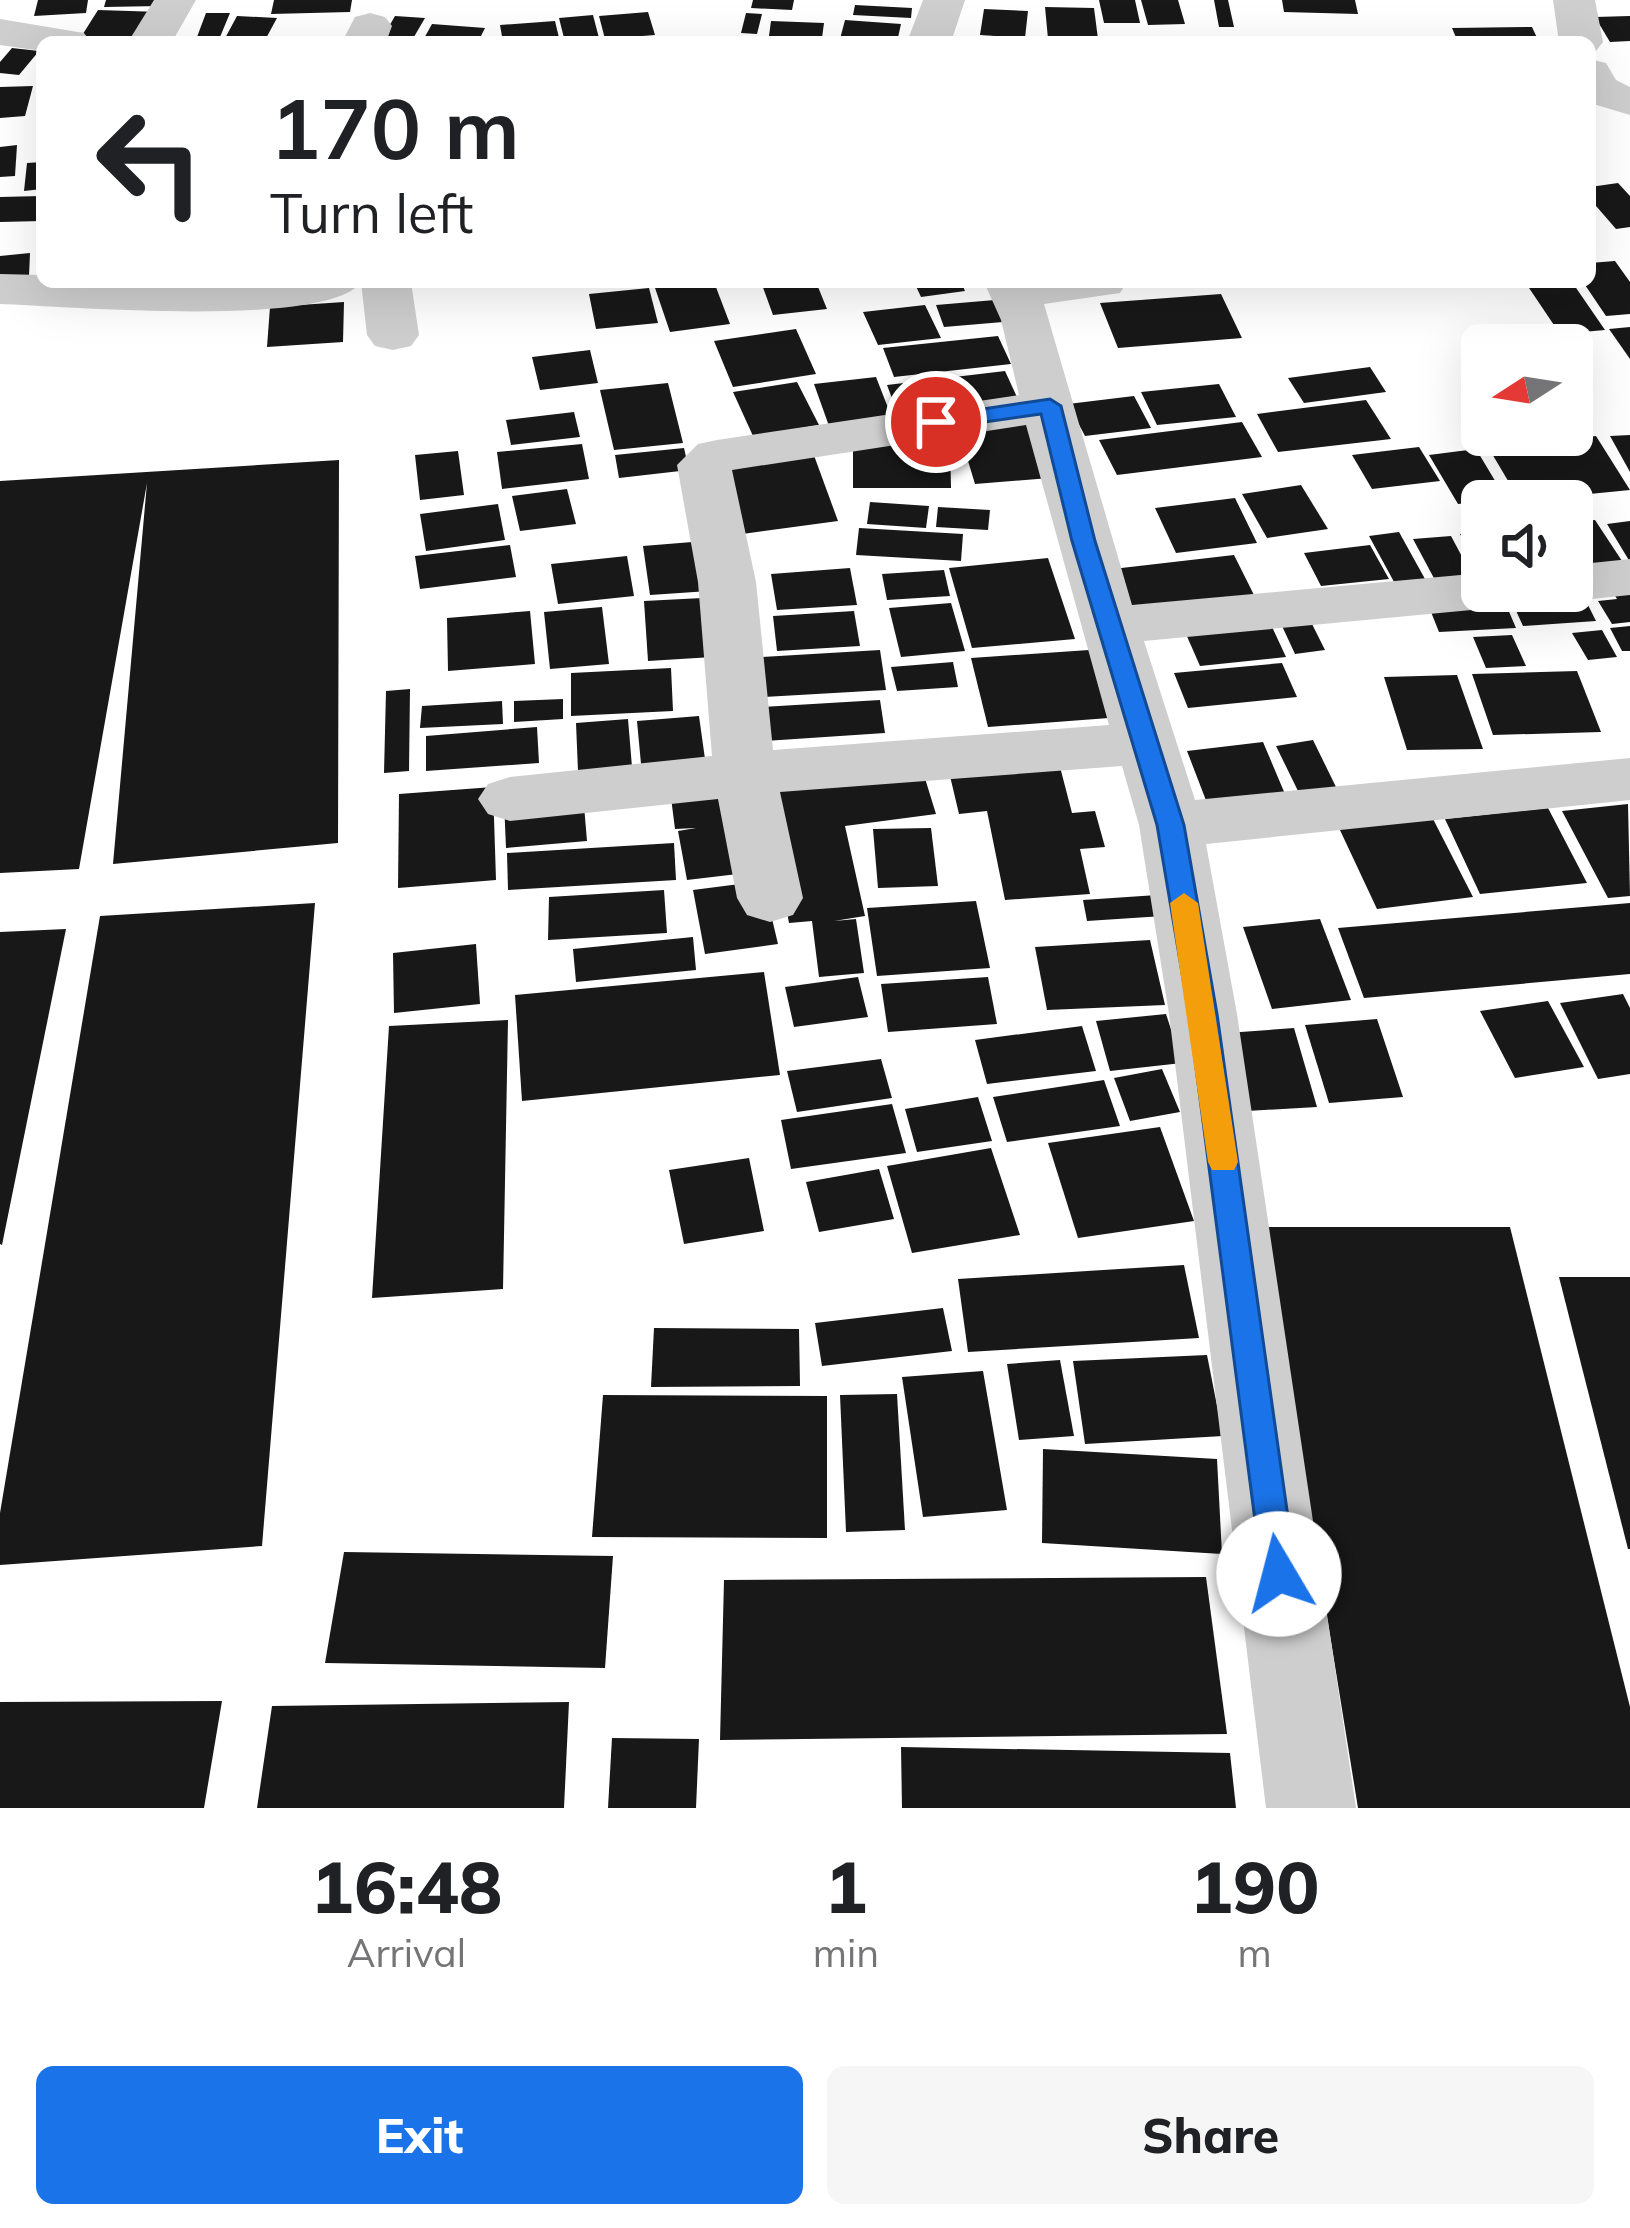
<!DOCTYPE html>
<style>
body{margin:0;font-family:Mulish,sans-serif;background:#f6f6f6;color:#202124;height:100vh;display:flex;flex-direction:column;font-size:45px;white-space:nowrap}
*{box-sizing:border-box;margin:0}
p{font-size:39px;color:#757577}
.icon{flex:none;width:66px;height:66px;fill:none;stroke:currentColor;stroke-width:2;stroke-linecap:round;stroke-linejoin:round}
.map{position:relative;height:1808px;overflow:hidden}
.side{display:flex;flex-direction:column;background:#fff;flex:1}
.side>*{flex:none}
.hud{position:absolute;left:36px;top:36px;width:1560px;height:252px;border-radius:18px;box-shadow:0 12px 48px #0002;background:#fff;color:#202124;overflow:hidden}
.needle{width:78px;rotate:258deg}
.tools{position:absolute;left:1461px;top:324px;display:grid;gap:24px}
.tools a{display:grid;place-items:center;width:132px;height:132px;border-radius:18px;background:#fff;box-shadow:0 12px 48px #0002;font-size:60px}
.pin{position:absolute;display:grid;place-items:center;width:102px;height:102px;color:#fff;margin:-51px;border:6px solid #fff;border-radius:50%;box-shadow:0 3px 12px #0007}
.me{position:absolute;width:132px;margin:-66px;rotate:352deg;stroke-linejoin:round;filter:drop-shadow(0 0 9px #0008)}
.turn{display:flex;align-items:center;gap:42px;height:252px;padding:0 36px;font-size:54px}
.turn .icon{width:156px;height:156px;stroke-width:2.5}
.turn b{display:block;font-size:84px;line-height:102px}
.eta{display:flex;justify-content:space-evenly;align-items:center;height:204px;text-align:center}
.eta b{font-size:72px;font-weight:800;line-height:84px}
.cta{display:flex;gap:24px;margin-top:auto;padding:24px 36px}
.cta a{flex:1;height:138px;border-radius:18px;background:#1a73e8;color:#fff;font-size:48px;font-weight:800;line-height:138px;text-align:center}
.cta a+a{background:#f6f6f6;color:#202124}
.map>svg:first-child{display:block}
.building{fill:#181818}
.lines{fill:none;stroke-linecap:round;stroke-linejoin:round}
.minor{fill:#cecece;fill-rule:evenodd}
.route{fill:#1a73e8;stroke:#114b97;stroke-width:3}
.slow{fill:#f59e0b}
</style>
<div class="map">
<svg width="1630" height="1808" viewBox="0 0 1630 1808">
<rect width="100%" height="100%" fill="#fff"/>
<g class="building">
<path d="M 38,0 L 88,0 L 86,13 L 34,16 Z"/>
<path d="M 106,0 L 162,0 L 160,6 L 104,7 Z"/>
<path d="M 274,0 L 352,0 L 350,12 L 271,14 Z"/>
<path d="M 753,0 L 794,0 L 792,10 L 751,8 Z"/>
<path d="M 1099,0 L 1135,0 L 1140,23 L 1104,23 Z"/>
<path d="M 1141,0 L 1178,0 L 1185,24 L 1148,25 Z"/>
<path d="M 1214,0 L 1228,0 L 1234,27 L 1219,27 Z"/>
<path d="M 1282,0 L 1355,0 L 1358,14 L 1284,12 Z"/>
<path d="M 855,5 L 912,8 L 911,18 L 853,15 Z"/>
<path d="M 1045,7 L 1094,8 L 1098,39 L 1048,39 Z"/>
<path d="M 984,9 L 1028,11 L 1025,38 L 980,35 Z"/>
<path d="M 98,10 L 161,12 L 145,40 L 81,37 Z"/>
<path d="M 648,12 L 655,35 L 605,39 L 599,16 Z"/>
<path d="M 206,13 L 230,13 L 220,37 L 197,37 Z"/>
<path d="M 746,13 L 762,14 L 757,34 L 741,33 Z"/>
<path d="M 593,15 L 600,42 L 565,42 L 559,18 Z"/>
<path d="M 237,16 L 277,18 L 264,42 L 223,42 Z"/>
<path d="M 395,16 L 425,18 L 411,42 L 380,42 Z"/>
<path d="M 1630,16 L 1630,41 L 1610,42 L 1595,17 Z"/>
<path d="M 845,20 L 901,24 L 897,42 L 840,39 Z"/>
<path d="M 555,21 L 560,42 L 503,42 L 500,25 Z"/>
<path d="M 771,21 L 824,23 L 822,38 L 769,36 Z"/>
<path d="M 432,24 L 485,28 L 478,42 L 422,42 Z"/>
<path d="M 1532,27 L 1539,42 L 1458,42 L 1452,28 Z"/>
<path d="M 12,48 L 39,51 L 19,75 L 0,73 L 0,62 Z"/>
<path d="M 33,86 L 25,116 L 0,118 L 0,87 Z"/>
<path d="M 17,145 L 15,176 L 0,177 L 0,147 Z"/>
<path d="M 42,162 L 42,189 L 24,191 L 27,163 Z"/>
<path d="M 1618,183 L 1630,196 L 1630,227 L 1616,229 L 1590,199 L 1590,187 Z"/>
<path d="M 42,196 L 42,221 L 0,222 L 0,197 Z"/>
<path d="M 30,253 L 29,276 L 0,279 L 0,256 Z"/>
<path d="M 1615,261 L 1630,282 L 1630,314 L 1606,316 L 1583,282 L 1590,282 L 1590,263 Z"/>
<path d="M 653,282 L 714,282 L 730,324 L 670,332 Z"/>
<path d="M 761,282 L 816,282 L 827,309 L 773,315 Z"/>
<path d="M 914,282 L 961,282 L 965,291 L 921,297 Z"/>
<path d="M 1525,282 L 1572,282 L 1605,330 L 1560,334 Z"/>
<path d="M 649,288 L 658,323 L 596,329 L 589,294 Z"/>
<path d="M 1221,294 L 1242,338 L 1118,348 L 1100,303 Z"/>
<path d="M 995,300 L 1003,322 L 944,327 L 936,305 Z"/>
<path d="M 344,302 L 343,342 L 267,347 L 270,307 Z"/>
<path d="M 925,305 L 941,338 L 878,345 L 863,312 Z"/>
<path d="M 1630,327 L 1630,359 L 1609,329 Z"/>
<path d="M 796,329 L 816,374 L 733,387 L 714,341 Z"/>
<path d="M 998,336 L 1011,364 L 894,377 L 883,348 Z"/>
<path d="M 590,350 L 598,383 L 540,390 L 532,357 Z"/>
<path d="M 1370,367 L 1386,392 L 1304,403 L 1288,378 Z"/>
<path d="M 1005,371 L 1022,408 L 901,422 L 887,385 Z"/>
<path d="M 876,377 L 892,418 L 829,426 L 814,384 Z"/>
<path d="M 797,382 L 819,425 L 753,436 L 733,392 Z"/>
<path d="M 668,383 L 683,443 L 614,450 L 600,390 Z"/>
<path d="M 1219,384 L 1236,417 L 1157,425 L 1141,392 Z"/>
<path d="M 1134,396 L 1151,428 L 1085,436 L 1068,404 Z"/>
<path d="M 1366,400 L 1391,439 L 1278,452 L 1257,414 Z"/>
<path d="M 574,412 L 580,437 L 511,445 L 506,420 Z"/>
<path d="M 1031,422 L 1050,478 L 975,484 L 958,428 Z"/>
<path d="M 1242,422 L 1262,457 L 1117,475 L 1099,440 Z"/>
<path d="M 1630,435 L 1630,472 L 1610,436 Z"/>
<path d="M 1596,436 L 1630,490 L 1520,501 L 1488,447 Z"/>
<path d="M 853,438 L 950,439 L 951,488 L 853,488 Z"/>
<path d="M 582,444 L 589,479 L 502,489 L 497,452 Z"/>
<path d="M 1419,447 L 1440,481 L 1372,489 L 1352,455 Z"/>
<path d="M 684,448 L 689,470 L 619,478 L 615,455 Z"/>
<path d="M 1476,449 L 1506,499 L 1458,504 L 1429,455 Z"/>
<path d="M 812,450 L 838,521 L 735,535 L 712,463 Z"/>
<path d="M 458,451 L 464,495 L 420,500 L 415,455 Z"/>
<path d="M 339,460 L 338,843 L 113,864 L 147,483 L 79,869 L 0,873 L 0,481 Z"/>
<path d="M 1301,485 L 1328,529 L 1267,538 L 1242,494 Z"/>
<path d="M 567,489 L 576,524 L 520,531 L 512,496 Z"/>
<path d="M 1235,498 L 1257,543 L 1176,553 L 1155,508 Z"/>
<path d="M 870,502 L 929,506 L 926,528 L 867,524 Z"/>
<path d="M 498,504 L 505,540 L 426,551 L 420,514 Z"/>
<path d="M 938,507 L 990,510 L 988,530 L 936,527 Z"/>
<path d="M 1595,520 L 1624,564 L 1572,570 L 1572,522 Z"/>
<path d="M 1630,521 L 1630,562 L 1607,524 Z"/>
<path d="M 859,528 L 963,534 L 961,561 L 856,555 Z"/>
<path d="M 1482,531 L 1482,574 L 1460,534 Z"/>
<path d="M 1399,532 L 1430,588 L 1399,591 L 1369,536 Z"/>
<path d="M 1451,536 L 1474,579 L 1436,582 L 1413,539 Z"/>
<path d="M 717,540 L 724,590 L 650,595 L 643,546 Z"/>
<path d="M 510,545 L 516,577 L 420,589 L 415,556 Z"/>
<path d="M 1370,545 L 1389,579 L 1321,586 L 1304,553 Z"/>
<path d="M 1234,555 L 1255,597 L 1121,612 L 1104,570 Z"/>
<path d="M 627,556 L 634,596 L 558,604 L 551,564 Z"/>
<path d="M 1048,558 L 1075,639 L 972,648 L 949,568 Z"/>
<path d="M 850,568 L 857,605 L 777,610 L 771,574 Z"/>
<path d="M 944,570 L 950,596 L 887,600 L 882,574 Z"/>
<path d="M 1630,579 L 1630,622 L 1612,624 L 1598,601 L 1617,599 L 1606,581 Z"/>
<path d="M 1578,585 L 1596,621 L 1523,626 L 1507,591 L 1572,591 L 1572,586 Z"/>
<path d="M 1501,593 L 1516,628 L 1439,632 L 1425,597 Z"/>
<path d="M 722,597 L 729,656 L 648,661 L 644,601 Z"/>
<path d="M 951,603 L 965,651 L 901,657 L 889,608 Z"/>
<path d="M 602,607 L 609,664 L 550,669 L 544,612 Z"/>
<path d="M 1305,610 L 1325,650 L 1295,654 L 1276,613 Z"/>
<path d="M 530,611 L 535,664 L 448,671 L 447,618 Z"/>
<path d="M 854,611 L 860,646 L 777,651 L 773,616 Z"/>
<path d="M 1267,616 L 1286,657 L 1200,666 L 1182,625 Z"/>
<path d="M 1630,626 L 1630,651 L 1622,651 L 1610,628 Z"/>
<path d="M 1602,630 L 1617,657 L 1588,660 L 1572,633 Z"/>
<path d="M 1512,635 L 1526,666 L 1486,668 L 1473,637 Z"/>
<path d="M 880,650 L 886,690 L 764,697 L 760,657 Z"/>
<path d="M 1089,650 L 1109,718 L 988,727 L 971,658 Z"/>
<path d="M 953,662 L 958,687 L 897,691 L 891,667 Z"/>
<path d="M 1282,663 L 1297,697 L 1188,708 L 1174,673 Z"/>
<path d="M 671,668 L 673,711 L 571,716 L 571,673 Z"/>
<path d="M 1577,671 L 1601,732 L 1493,735 L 1472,674 Z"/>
<path d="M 1457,675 L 1483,749 L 1407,750 L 1384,677 Z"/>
<path d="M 410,689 L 409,771 L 384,773 L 386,691 Z"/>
<path d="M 563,699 L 563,719 L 514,722 L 514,701 Z"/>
<path d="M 880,700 L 885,733 L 765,741 L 761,707 Z"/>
<path d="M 502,701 L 503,724 L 420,728 L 422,706 Z"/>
<path d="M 699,716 L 705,759 L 641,764 L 637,721 Z"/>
<path d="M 628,719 L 632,767 L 578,771 L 576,723 Z"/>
<path d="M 537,727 L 539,763 L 426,771 L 426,736 Z"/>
<path d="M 1313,740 L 1337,789 L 1300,795 L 1276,746 Z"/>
<path d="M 1263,742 L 1285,794 L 1207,803 L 1187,751 Z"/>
<path d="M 919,759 L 936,814 L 845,826 L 865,916 L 834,921 L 856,919 L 864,973 L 819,977 L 812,921 L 789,923 L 761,777 Z"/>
<path d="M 946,759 L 1059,763 L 1072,813 L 1095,811 L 1105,847 L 1080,849 L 1090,894 L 1005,900 L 987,811 L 959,814 Z"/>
<path d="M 737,776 L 763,871 L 687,880 L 678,831 L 696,828 L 675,829 L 669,782 Z"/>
<path d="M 493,787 L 496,880 L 398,888 L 399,794 Z"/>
<path d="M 583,794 L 587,841 L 506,848 L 504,801 Z"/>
<path d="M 1628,804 L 1630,896 L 1608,898 L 1562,811 Z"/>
<path d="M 1548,808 L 1587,883 L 1480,894 L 1445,819 Z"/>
<path d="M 1432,817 L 1473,897 L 1377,909 L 1339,828 Z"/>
<path d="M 931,828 L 938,886 L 878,888 L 873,829 Z"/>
<path d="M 674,843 L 676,880 L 508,890 L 507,853 Z"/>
<path d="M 763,881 L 778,944 L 705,954 L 693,890 Z"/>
<path d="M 664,890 L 667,933 L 548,940 L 549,897 Z"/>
<path d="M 1157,895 L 1163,916 L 1087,921 L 1083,900 Z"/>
<path d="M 976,901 L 990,968 L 877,976 L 867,908 Z"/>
<path d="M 315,903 L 262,1546 L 0,1565 L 0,1513 L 100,916 Z"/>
<path d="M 1630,903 L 1630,974 L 1364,998 L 1338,928 Z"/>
<path d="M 1320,919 L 1351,1000 L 1272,1009 L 1243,927 Z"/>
<path d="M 66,929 L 2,1245 L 0,1244 L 0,932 Z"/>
<path d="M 693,937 L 696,970 L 576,982 L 573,949 Z"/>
<path d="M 1150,940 L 1165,1005 L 1047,1010 L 1035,947 Z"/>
<path d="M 476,944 L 480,1004 L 394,1013 L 393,953 Z"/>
<path d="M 764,972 L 780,1075 L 522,1101 L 515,995 Z"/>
<path d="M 858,977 L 868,1017 L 794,1027 L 785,987 Z"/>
<path d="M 988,977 L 997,1024 L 888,1032 L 881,984 Z"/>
<path d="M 1623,994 L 1630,1008 L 1630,1074 L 1598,1079 L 1560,1003 Z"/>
<path d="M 1548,1001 L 1584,1067 L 1515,1078 L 1480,1011 Z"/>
<path d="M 1166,1014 L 1182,1063 L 1110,1071 L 1096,1021 Z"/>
<path d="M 1377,1019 L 1403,1097 L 1329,1103 L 1305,1025 Z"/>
<path d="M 508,1020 L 503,1289 L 372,1298 L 389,1026 Z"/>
<path d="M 1082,1026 L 1096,1071 L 987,1084 L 975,1040 Z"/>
<path d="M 1294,1028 L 1317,1107 L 1247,1111 L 1227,1033 Z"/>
<path d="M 881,1059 L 892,1098 L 797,1112 L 787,1071 Z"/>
<path d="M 1162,1069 L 1180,1112 L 1130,1121 L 1114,1078 Z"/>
<path d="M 1104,1080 L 1120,1126 L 1007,1142 L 993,1097 Z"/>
<path d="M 978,1097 L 992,1141 L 917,1152 L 905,1109 Z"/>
<path d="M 892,1104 L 906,1153 L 791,1169 L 781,1120 Z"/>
<path d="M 1160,1127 L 1194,1221 L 1078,1238 L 1048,1143 Z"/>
<path d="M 991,1148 L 1020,1235 L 912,1253 L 887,1166 Z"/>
<path d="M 749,1158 L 764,1231 L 684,1244 L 669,1170 Z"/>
<path d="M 879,1169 L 894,1219 L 819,1232 L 806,1182 Z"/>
<path d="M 1264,1227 L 1510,1227 L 1630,1707 L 1630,1808 L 1358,1808 Z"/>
<path d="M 1184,1265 L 1199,1338 L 968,1352 L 958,1279 Z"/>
<path d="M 1559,1277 L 1630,1277 L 1630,1549 L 1628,1549 Z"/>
<path d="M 943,1308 L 952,1351 L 822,1366 L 815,1323 Z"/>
<path d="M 654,1328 L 799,1329 L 800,1386 L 651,1387 Z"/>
<path d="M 1207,1355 L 1223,1436 L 1085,1444 L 1073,1361 Z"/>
<path d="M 1060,1360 L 1074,1436 L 1019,1440 L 1007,1364 Z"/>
<path d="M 983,1371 L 1007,1510 L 923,1517 L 902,1377 Z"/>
<path d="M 897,1394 L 905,1530 L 846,1532 L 840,1395 Z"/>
<path d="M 603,1395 L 827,1396 L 827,1538 L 592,1537 Z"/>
<path d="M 1043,1449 L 1217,1459 L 1222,1554 L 1042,1543 Z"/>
<path d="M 344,1552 L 613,1556 L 605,1668 L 325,1663 Z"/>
<path d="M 1206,1577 L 1227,1734 L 720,1740 L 724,1580 Z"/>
<path d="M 222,1701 L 204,1808 L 0,1808 L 0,1702 Z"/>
<path d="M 569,1702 L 564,1808 L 257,1808 L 272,1706 Z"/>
<path d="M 612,1738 L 699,1739 L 696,1808 L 608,1808 Z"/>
<path d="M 901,1747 L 1230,1753 L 1236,1808 L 902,1808 Z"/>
</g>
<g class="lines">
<g class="minor">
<path d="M 154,0 L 196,0 L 172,42 L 128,42 Z"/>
<path d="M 923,0 L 965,0 L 951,42 L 907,42 Z"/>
<path d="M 1553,0 L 1595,0 L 1603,42 L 1596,51 L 1590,53 L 1590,42 L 1559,42 Z"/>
<path d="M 370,13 L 385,17 L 392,26 L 386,42 L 342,42 L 355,17 Z"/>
<path d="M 0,19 L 84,33 L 91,42 L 42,42 L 42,51 L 0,45 Z"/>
<path d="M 1590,59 L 1606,63 L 1616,80 L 1630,87 L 1630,115 L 1590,103 Z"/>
<path d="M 0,274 L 42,275 L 42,282 L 361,282 C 328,329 64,306 0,304 Z"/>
<path d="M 361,282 L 411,282 L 419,335 L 411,346 L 393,350 L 375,346 L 367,335 Z"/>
<path d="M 984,282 L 1127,282 L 1120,293 L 1044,304 L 1132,605 L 1482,573 L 1482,591 L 1511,591 L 1502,604 L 1482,609 L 1144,641 L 1195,800 L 1630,758 L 1630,800 L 1206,844 L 1237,1014 L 1356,1808 L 1266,1808 L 1169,1014 L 1139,825 L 1122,766 L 780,792 L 803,898 L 793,915 L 770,922 L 747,915 L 737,898 L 718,799 L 510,821 L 488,814 L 478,799 L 488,784 L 510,777 L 712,756 L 698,582 L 677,465 L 698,444 L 717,440 L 1019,395 L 1001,320 ZM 1026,425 L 1109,725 L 773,750 L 756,582 L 732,470 Z"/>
<path d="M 1630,559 L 1630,595 L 1572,601 L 1548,591 L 1572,591 L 1572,565 Z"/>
</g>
</g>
<path class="route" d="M 1050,399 L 1061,406 L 1095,541 L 1184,825 L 1217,1014 L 1296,1574 L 1291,1586 L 1279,1590 L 1267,1586 L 1262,1574 L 1189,1014 L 1157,825 L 1072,541 L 1041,414 L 936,429 L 925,422 L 936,416 Z"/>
<path class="slow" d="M 1184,893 L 1198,903 L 1238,1162 L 1234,1170 L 1212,1170 L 1208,1162 L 1170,903 Z"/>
</svg>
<div class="tools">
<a><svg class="needle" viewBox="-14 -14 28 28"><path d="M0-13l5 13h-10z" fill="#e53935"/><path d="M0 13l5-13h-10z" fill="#757577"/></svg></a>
<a><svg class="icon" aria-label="sound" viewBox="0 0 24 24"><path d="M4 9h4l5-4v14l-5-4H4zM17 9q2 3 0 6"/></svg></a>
</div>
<div class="pin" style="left:936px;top:422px;background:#d93025"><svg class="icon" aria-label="arrive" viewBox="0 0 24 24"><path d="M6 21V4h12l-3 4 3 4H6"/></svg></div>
<svg class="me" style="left:1279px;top:1574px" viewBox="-20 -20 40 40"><circle r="19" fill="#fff"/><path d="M0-13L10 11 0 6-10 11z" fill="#1a73e8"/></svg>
<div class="hud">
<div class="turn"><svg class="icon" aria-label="left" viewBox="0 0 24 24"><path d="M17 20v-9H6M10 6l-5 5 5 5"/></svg><div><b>170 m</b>Turn left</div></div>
</div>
</div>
<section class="side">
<div class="eta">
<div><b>16:48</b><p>Arrival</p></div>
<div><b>1</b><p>min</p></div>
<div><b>190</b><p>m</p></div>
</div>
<div class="cta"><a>Exit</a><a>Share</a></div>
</section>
